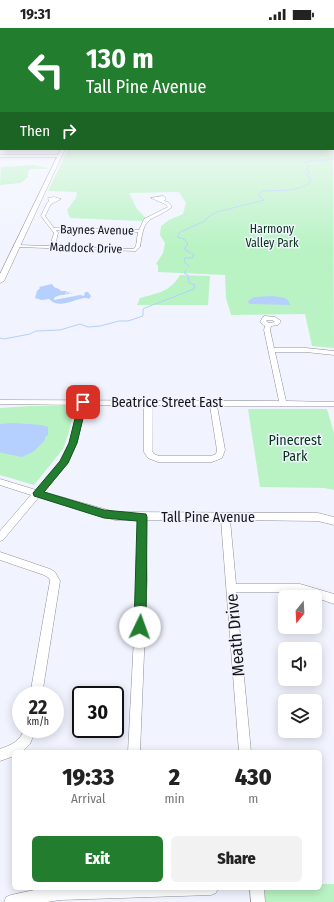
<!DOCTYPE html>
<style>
body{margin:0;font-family:"Fira Sans Condensed",sans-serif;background:#f2f2f2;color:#222;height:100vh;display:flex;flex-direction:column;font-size:15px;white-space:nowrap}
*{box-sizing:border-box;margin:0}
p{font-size:13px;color:#767676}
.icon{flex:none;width:22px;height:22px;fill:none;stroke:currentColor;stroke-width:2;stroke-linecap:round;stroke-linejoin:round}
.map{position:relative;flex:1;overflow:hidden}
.side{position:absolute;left:12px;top:722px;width:310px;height:140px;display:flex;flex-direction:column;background:#fff;border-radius:6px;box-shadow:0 2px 10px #0003}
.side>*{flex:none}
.banner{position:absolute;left:0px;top:0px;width:334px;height:122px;box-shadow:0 2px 10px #0003;background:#227e2e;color:#fff;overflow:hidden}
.needle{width:26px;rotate:198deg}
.controls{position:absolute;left:278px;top:562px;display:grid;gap:8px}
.controls a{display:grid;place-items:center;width:44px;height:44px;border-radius:6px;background:#fff;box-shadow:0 2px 10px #0003;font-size:20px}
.speed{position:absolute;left:12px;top:658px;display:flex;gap:8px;font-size:20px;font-weight:700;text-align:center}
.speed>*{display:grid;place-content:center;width:52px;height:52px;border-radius:50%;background:#fff;box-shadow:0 2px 10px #0003;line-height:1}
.speed small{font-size:10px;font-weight:400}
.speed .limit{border:2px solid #111;border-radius:6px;background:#fff;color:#111}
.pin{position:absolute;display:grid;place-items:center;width:34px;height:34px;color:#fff;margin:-17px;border-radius:8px;box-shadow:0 2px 6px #0006}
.me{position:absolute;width:44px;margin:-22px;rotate:3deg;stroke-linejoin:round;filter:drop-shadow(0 0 3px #0008)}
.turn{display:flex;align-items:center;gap:14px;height:84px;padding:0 20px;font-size:18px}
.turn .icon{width:52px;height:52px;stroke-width:2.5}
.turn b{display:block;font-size:28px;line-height:34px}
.then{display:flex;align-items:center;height:38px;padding:0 20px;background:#0003;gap:8px;font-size:15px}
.eta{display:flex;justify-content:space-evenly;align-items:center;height:68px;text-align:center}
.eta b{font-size:24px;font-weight:800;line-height:28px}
.button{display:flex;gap:8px;margin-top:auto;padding:8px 20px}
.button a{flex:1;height:46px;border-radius:6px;background:#227e2e;color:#fff;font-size:16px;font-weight:800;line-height:46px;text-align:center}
.button a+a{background:#f2f2f2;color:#222}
.status{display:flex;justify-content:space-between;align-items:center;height:28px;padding:0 20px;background:#fff;direction:ltr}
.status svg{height:11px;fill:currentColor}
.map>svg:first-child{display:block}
.green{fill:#b9f3c4}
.water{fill:#b5cffe}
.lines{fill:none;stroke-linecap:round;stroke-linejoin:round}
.stream{stroke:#b5cffe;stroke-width:1}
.minor-casing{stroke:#8e909a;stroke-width:1}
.major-casing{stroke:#8e909a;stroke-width:1}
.minor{fill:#fff;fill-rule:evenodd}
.major{fill:#fff;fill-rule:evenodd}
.route{fill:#227e2e;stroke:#16521e}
.labels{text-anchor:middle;stroke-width:3;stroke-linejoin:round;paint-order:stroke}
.far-park-label{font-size:12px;fill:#063416;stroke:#f1f4ff}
.far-street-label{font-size:12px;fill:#141518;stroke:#f1f4ff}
.street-label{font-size:14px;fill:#141518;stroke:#f1f4ff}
.park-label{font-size:14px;fill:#063416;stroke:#f1f4ff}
.near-street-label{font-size:17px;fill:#141518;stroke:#f1f4ff}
</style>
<div class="status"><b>19:31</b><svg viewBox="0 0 49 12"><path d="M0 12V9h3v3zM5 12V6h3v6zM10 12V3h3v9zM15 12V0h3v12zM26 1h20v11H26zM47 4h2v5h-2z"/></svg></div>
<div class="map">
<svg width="334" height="874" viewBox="0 0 334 874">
<rect width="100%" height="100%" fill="#f1f4ff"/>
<g class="green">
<path d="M 333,107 L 334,320 L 312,318 L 305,286 L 231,287 L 226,270 L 225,247 L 158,244 L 158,237 L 156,236 L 163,225 L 165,215 L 160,207 L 161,198 L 169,192 L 183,186 L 186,175 L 179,164 L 129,165 L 137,181 L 146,190 L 142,193 L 70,190 L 67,182 L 76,170 L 77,164 L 48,163 L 68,121 L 333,121 Z"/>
<path d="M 34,137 L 48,140 L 46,141 L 30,141 L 28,143 L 28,149 L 21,155 L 0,157 L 1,139 Z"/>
<path d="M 180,247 L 210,248 L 208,277 L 137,277 L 140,270 C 158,265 170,264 180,247 Z"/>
<path d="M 30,378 L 75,378 L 69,404 L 63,421 L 34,457 L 0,447 L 0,380 Z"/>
<path d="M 248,381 L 327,381 L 334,405 L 334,462 L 324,460 L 260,459 Z"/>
<path d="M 320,856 L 334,856 L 334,874 L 265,874 L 263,860 L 320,860 Z"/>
</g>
<g class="water">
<path d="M 52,256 L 54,259 L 61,262 L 60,263 L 67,263 L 65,266 L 70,263 L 68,266 L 74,264 C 68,268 60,265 54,270 L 54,272 L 80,267 L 84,268 L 85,264 L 88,264 L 91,268 L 89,271 C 81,266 61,284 49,271 L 42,272 L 35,270 L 37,263 L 40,260 L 39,259 Z"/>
<path d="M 272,268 L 285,270 L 288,272 L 290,277 L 249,276 L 248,273 L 254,269 Z"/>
<path d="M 12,395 L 42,397 L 48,399 L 48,407 L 45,409 L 45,412 L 33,424 L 22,429 L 2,425 L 0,424 L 0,396 Z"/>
</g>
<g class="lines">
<g class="stream">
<path d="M 189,239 L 184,233 L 185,230 L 192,230 L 194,227 L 184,221 L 188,216 L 184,211 L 177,209 L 180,204 L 205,193 L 208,189 L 217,184 L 264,172 L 258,167 L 263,163 L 291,162 L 308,157 L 311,150 L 306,147 L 309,144 L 307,140 L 310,138 L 304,134 L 334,131"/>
<path d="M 0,310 L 4,311 L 30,306 L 36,303 L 60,302 L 80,296 L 88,299 L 100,298 L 119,293 L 128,293 L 143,288 L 143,281 L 145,280 L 194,261 L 195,257 L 189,255 L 188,247 L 184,245 L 186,242"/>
</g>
<defs>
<g id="minor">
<path d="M 0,127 L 59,127 L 61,128 L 59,129 L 0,129 Z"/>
<path d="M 163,168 L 166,170 L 164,173 L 168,174 L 172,179 C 149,196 145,184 140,219 L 136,223 L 17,219 L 15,218 L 17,217 L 50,218 L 54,205 L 41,188 L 47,175 L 49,173 L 48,170 L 54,169 L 61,171 L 51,176 L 45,188 L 54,200 L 139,202 L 144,191 L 168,179 L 165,176 L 151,170 ZM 56,202 L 138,204 L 136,218 L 133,221 L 55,218 L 58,205 Z"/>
<path d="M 265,288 L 275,289 L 281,293 L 278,297 L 271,298 L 270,302 L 274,320 L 306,320 L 334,323 L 334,327 L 306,324 L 275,324 L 286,373 L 334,374 L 334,378 L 217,378 L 225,422 L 222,430 L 212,434 L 158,434 L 148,430 L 144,424 L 144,377 L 86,377 L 77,415 L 68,435 L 44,464 L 115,484 L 318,485 L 334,489 L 334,497 L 318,493 L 230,492 L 236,556 L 300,556 L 334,566 L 334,576 L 300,564 L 236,564 L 251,724 L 239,724 L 221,492 L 146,492 L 147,552 L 140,724 L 128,724 L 137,552 L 138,492 L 115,492 L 39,469 L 3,512 L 0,513 L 0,503 L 31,467 L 0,457 L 0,451 L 36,462 L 61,433 L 69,415 L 79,377 L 0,376 L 0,372 L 279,373 L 264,302 L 265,298 L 260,294 L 263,289 ZM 267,292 L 272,292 L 275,294 L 269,295 L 266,293 ZM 152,377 L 210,378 L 217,422 L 216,426 L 211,428 L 159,428 L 154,426 L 152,423 Z"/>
<path d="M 0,524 L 50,541 L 55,544 L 60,553 L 42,667 L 30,667 L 50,553 L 49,550 L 44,547 L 0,532 Z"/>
<path d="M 24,701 L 36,701 L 30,716 L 22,724 L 14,724 L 14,728 L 0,733 L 0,721 C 11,717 21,713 24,701 Z"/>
<path d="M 44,860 L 218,860 L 216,865 L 211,867 L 60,872 L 47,874 L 4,874 L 6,869 L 11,867 Z"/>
<path d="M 250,860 L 264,860 L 265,874 L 251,874 Z"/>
</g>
<path id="major" d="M 61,121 L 65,121 L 4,253 L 0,255 L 0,246 Z"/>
</defs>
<use href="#minor" class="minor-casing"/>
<use href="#major" class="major-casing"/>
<use href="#minor" class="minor"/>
<use href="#major" class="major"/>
</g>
<linearGradient id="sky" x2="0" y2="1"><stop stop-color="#93bff1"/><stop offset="0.44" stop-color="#f9faff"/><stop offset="1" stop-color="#f9faff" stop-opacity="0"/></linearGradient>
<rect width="334" height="218" fill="url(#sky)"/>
<path class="route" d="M 83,371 L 87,374 L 77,415 L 68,435 L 44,464 L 104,482 L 146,486 L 147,489 L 146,599 L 144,603 L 140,605 L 136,603 L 134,599 L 137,493 L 104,490 L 34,468 L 33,465 L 60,433 L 69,415 L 79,374 Z"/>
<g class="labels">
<g class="far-park-label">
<text x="272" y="205">Harmony<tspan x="272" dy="14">Valley Park</tspan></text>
</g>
<g class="far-street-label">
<text transform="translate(97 202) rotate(1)" y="4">Baynes Avenue</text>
<text transform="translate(86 220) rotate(2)" y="4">Maddock Drive</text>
</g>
<g class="street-label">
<text x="167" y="379">Beatrice Street East</text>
<text x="208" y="494">Tall Pine Avenue</text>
</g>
<g class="park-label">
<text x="295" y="417">Pinecrest<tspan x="295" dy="16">Park</tspan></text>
</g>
<g class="near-street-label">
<text transform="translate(235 607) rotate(-95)" y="6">Meath Drive</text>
</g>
</g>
</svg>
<div class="controls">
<a><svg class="needle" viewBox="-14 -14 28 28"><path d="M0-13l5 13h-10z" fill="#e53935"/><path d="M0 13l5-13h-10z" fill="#767676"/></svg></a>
<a><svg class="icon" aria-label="sound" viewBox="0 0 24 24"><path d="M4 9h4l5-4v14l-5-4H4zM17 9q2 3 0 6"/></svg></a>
<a><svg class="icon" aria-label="layers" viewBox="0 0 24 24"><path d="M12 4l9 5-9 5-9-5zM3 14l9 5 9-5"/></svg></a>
</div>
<div class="speed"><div>22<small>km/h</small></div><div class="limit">30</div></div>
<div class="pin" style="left:83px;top:374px;background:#d93025"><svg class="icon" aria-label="arrive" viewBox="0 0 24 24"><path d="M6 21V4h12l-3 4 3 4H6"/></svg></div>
<svg class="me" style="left:140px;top:599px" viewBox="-20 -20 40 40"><circle r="19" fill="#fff"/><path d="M0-13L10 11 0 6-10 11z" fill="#227e2e"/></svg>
<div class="banner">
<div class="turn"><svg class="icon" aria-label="left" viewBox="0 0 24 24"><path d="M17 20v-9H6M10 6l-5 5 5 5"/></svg><div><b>130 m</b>Tall Pine Avenue</div></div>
<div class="then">Then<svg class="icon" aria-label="right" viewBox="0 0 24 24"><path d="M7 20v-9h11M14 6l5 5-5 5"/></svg></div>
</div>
<section class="side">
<div class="eta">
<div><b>19:33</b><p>Arrival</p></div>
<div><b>2</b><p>min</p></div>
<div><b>430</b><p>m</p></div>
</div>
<div class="button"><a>Exit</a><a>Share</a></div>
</section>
</div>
